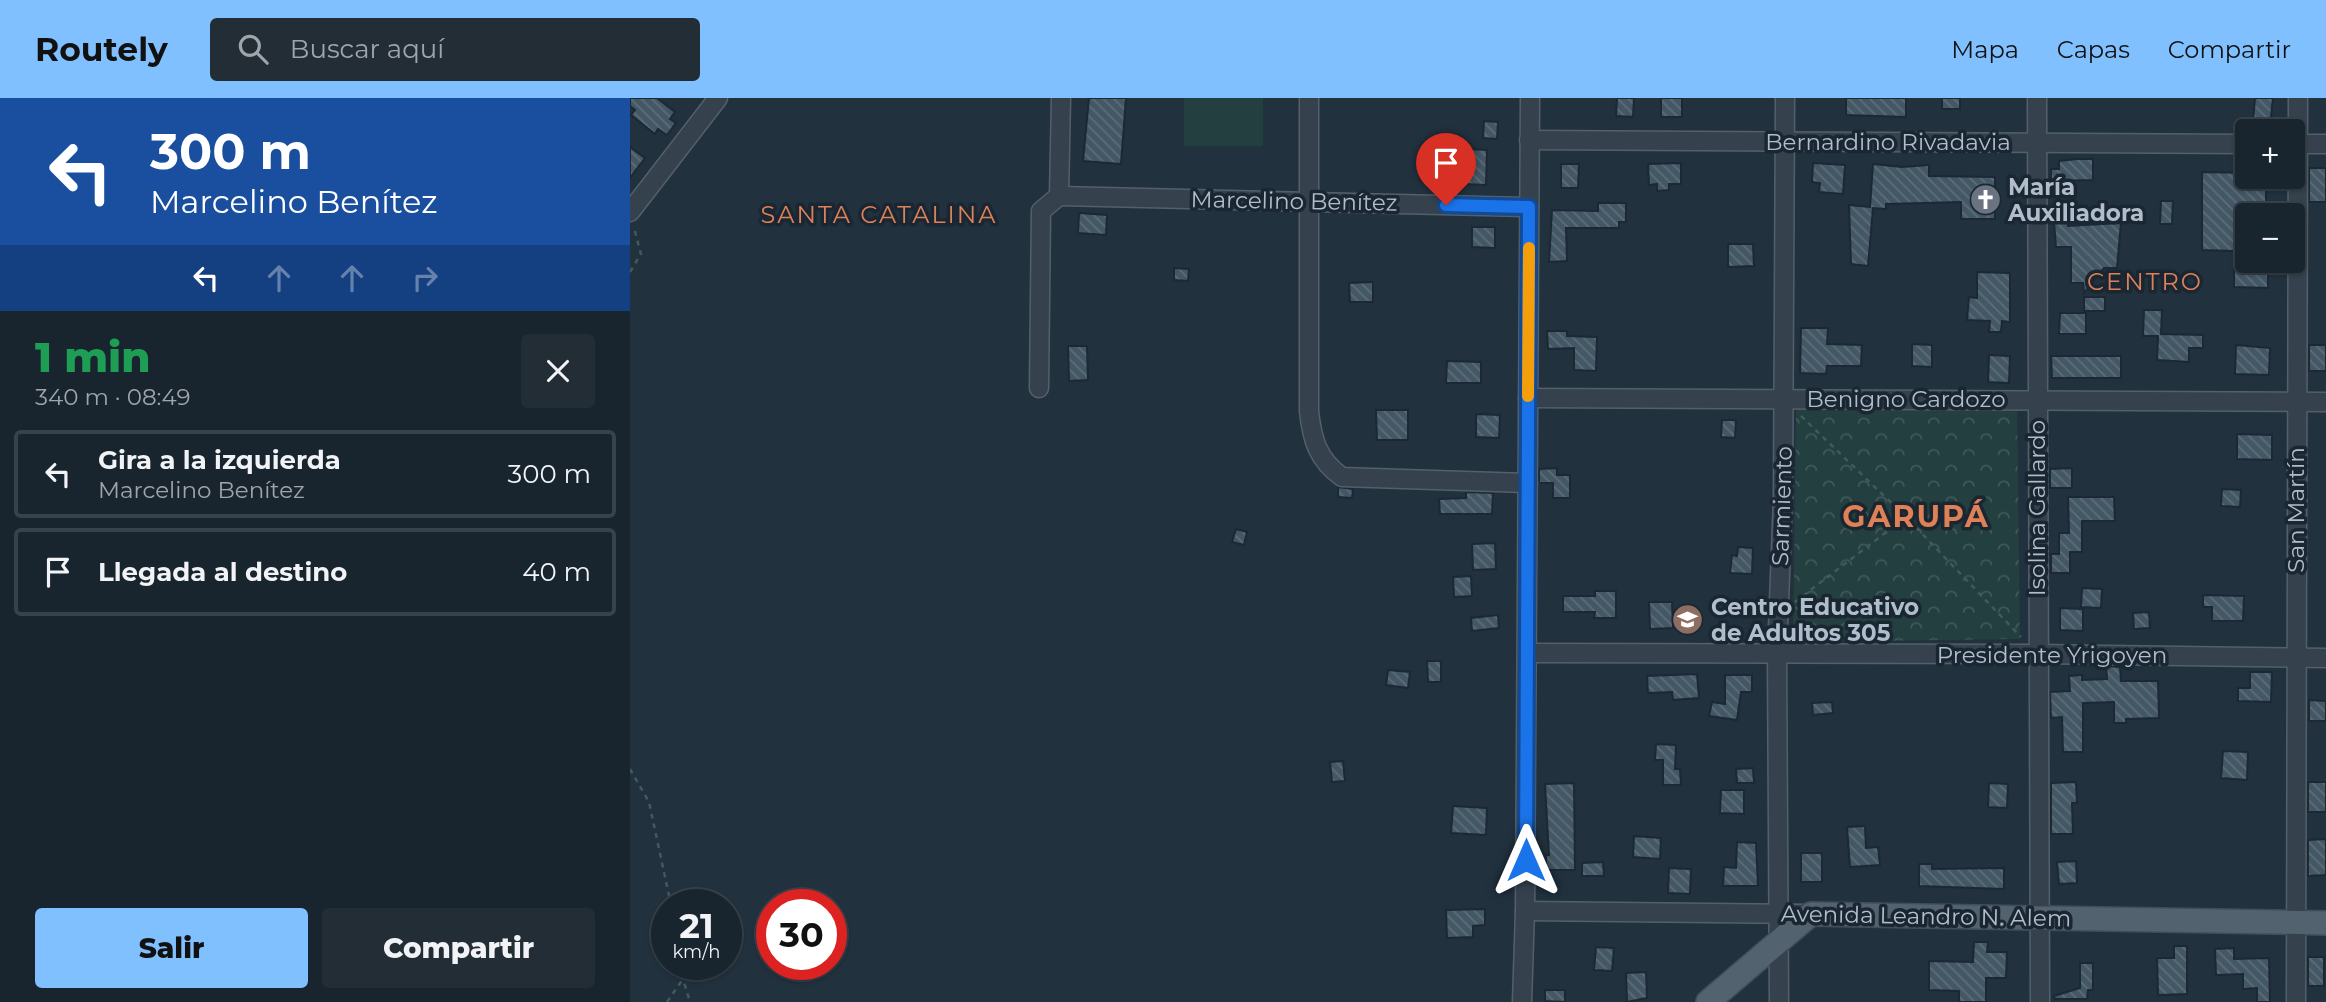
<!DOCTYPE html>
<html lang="es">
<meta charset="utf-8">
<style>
body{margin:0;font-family:Montserrat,sans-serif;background:#222d36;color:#f1f3f6;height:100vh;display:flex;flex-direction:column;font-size:26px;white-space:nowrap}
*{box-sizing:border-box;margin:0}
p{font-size:23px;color:#9fa5aa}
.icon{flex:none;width:38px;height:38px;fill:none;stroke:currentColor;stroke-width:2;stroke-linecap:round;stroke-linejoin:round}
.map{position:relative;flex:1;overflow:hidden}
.drawer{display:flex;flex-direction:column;background:#19252e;width:630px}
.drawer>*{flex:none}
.top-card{background:#1a4fa0;color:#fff;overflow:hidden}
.controls{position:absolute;left:1605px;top:21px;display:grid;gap:14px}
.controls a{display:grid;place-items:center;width:70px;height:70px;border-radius:7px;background:#19252e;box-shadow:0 2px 5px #0004,0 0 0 2px #37424a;font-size:35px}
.speed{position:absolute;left:21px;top:791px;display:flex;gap:14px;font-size:35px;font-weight:700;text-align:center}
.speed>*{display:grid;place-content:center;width:91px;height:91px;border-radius:50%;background:#19252e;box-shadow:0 2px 5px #0004,0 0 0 2px #37424a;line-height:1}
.speed small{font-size:18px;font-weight:400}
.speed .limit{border:10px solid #d22;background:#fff;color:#111}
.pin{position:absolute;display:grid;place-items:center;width:60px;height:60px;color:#fff;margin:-72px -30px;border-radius:50% 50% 50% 0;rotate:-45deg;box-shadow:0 0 7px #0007}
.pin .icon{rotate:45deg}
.me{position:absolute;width:77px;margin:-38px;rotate:0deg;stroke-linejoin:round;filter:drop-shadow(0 0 5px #0008)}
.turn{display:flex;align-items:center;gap:24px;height:147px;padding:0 35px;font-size:32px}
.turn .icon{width:91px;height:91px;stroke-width:2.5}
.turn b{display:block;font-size:49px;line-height:60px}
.lanes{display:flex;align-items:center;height:66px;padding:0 35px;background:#0003;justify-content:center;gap:35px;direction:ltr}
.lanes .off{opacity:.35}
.round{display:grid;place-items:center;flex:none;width:74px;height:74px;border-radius:7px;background:#222d36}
.overview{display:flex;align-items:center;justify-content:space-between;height:119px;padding:0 35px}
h1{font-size:42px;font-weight:800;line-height:52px;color:#1e9e55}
.cta{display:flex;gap:14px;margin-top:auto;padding:14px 35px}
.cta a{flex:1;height:80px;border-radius:7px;background:#80c0ff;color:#111;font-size:28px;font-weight:800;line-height:80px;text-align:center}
.cta a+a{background:#222d36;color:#f1f3f6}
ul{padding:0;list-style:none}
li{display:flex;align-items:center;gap:21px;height:88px;margin:0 14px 10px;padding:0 21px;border:4px solid #37424a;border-radius:7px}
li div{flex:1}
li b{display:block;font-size:26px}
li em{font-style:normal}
header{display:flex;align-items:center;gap:42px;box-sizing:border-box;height:98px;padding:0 35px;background:#80c0ff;color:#111}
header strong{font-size:33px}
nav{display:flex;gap:38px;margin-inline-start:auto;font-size:24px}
.search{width:490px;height:63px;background:#222d36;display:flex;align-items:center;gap:18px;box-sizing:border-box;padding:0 24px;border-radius:7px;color:#9fa5aa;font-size:26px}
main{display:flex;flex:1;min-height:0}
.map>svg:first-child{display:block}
.park{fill:url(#park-crowns)}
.garden{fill:#233f3f}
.building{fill:url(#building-back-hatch);stroke:#1c2935;stroke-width:2}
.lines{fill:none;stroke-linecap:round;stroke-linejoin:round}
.minor-casing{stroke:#53606c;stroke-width:21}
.major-casing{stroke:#414e5a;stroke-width:26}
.path{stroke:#415b5b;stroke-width:2.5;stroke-dasharray:5 5;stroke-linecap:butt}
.minor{stroke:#35424e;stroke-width:18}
.major{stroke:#52626e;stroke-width:23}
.route-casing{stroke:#114b97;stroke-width:18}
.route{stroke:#1a73e8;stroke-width:12}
.slow{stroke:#f59e0b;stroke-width:12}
.labels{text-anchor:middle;stroke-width:7;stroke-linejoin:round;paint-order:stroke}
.street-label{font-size:23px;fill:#b0bdca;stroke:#1a2733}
.poi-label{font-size:23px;font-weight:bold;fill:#b0bdca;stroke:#1a2733;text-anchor:start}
.neighbourhood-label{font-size:24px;letter-spacing:2px;fill:#df8156;stroke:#1a2733}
.district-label{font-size:30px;font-weight:bold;letter-spacing:2px;fill:#df8156;stroke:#1a2733}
</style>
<header>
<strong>Routely</strong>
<div class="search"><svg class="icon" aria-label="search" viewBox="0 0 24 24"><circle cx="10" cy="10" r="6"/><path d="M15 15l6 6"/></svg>Buscar aquí</div>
<nav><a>Mapa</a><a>Capas</a><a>Compartir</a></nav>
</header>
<main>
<section class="drawer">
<div class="top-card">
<div class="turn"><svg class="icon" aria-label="left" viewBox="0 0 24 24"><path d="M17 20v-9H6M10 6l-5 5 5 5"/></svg><div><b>300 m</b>Marcelino Benítez</div></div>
<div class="lanes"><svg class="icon" aria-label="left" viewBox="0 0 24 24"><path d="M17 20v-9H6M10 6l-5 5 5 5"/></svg><svg class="icon off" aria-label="ahead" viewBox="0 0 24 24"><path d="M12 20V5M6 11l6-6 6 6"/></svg><svg class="icon off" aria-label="ahead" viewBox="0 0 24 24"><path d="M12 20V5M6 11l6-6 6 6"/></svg><svg class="icon off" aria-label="right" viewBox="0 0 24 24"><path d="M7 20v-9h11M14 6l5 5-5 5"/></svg></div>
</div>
<div class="overview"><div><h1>1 min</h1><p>340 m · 08:49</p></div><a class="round"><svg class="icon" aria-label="close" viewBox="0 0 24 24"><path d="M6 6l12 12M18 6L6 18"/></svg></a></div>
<ul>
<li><svg class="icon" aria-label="left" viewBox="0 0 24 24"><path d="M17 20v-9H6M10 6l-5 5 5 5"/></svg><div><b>Gira a la izquierda</b><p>Marcelino Benítez</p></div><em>300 m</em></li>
<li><svg class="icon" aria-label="arrive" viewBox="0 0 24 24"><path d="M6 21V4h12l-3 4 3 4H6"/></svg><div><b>Llegada al destino</b></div><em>40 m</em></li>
</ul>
<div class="cta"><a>Salir</a><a>Compartir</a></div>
</section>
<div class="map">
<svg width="1696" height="904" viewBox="0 0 1696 904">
<defs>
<pattern id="park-crowns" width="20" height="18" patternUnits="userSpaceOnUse" patternTransform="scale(1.75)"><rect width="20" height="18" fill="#233f3f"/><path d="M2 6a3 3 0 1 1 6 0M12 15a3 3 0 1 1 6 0" fill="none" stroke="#405959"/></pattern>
<pattern id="building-back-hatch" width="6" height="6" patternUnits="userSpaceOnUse" patternTransform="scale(1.75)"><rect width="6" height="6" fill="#445765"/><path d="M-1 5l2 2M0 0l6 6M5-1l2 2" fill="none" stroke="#5c6d7a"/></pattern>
</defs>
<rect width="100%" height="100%" fill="#21313e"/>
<path class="park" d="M 1387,311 L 1390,541 L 1163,544 L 1166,312 Z"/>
<rect class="garden" x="554" y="0" width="79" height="48"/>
<g class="building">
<path d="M 0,0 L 27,0 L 45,14 L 40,21 L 46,25 L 37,37 L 28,31 L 25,36 L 1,17 L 5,12 L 0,8 Z"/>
<path d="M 459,0 L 496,0 L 491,66 L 453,63 Z"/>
<path d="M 987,0 L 1004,0 L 1003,19 L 986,18 Z"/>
<rect x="1031" y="0" width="21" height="19"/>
<path d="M 1216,0 L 1276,0 L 1276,19 L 1216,17 Z"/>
<rect x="1312" y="0" width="18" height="11"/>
<path d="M 1625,0 L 1643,0 L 1641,19 L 1636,24 L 1623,23 Z"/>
<path d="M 854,23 L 868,24 L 867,41 L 853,40 Z"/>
<path d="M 0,49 L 15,60 L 0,80 Z"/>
<path d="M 836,51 L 857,52 L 856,87 L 835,86 Z"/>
<path d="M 803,61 L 803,68 L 808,68 L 808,82 L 790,82 L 789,62 Z"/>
<path d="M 1447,61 L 1463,61 L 1463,82 L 1421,83 L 1421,71 L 1429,71 L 1429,63 Z"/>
<path d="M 1051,65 L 1051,86 L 1039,86 L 1039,92 L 1027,93 L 1027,86 L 1019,87 L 1018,66 Z"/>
<path d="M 1183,65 L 1215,67 L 1213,96 L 1189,94 L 1190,85 L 1182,84 Z"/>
<path d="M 931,66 L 949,66 L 948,90 L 931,90 Z"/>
<path d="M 1243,66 L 1272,69 L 1299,67 L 1299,78 L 1365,79 L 1365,121 L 1331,121 L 1331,104 L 1256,106 L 1256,111 L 1243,110 L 1238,168 L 1221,166 L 1219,107 L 1240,109 Z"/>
<rect x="1679" y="70" width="17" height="34"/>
<path d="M 1572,74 L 1617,75 L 1617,79 L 1636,79 L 1636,117 L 1617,117 L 1617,170 L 1638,170 L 1638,190 L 1604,189 L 1604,153 L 1572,152 Z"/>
<path d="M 1531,103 L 1543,103 L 1542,126 L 1530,126 Z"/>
<path d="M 968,105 L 996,105 L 996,124 L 989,124 L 989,130 L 936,130 L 937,163 L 919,164 L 922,112 L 968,113 Z"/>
<path d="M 1423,112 L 1438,112 L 1438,128 L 1491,125 L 1487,170 L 1474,170 L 1454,195 L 1453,185 L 1441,185 L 1441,149 L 1426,149 Z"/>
<path d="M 449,115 L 477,117 L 476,137 L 448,135 Z"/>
<path d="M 842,129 L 865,129 L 865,150 L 842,149 Z"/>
<path d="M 1098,146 L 1123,146 L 1124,168 L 1098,169 Z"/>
<path d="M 544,170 L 559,171 L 558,183 L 544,182 Z"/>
<path d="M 1347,174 L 1380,175 L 1380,224 L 1372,223 L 1371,234 L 1359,234 L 1360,223 L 1337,222 L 1339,199 L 1347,200 Z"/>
<path d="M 743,184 L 743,204 L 720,204 L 719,185 Z"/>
<rect x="1454" y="199" width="21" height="14"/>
<path d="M 1514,212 L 1532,212 L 1531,236 L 1573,237 L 1573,250 L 1559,250 L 1559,264 L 1527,262 L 1528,238 L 1513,238 Z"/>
<path d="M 1430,215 L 1456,215 L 1456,236 L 1429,236 Z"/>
<path d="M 1171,230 L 1198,230 L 1197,246 L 1232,247 L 1231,268 L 1197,268 L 1196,276 L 1170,275 Z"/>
<path d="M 917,233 L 937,233 L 937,238 L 967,239 L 966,273 L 944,272 L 944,250 L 918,251 Z"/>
<path d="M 1282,246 L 1302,247 L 1302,269 L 1282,268 Z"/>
<path d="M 1606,247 L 1640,250 L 1639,277 L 1605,276 Z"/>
<rect x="1679" y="247" width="17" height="26"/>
<path d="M 438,248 L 457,248 L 458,282 L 439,283 Z"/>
<path d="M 1359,257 L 1380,258 L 1379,285 L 1358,284 Z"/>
<path d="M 1421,258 L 1491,258 L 1491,280 L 1422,280 Z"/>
<path d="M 817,263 L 851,264 L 851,285 L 816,285 Z"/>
<path d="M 746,312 L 778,312 L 778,342 L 747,342 Z"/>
<path d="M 846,316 L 870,317 L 869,340 L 846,339 Z"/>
<path d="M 1092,322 L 1106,322 L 1105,340 L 1091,339 Z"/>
<path d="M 1607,336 L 1642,337 L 1642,362 L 1607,361 Z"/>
<path d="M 927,370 L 927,377 L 940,377 L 940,400 L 923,400 L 923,385 L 909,385 L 909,371 Z"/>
<path d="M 1442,370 L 1442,390 L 1420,390 L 1420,371 Z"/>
<path d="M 708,389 L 723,391 L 722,400 L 708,399 Z"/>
<path d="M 1592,391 L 1611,392 L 1610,409 L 1591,408 Z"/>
<path d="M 836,394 L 863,395 L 862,416 L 810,416 L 809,401 L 836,400 Z"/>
<path d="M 1438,399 L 1484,399 L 1485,423 L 1452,423 L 1452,454 L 1440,454 L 1440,475 L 1421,475 L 1421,456 L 1429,456 L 1429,435 L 1439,435 Z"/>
<path d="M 606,431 L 617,434 L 614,447 L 602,444 Z"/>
<path d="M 865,445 L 866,471 L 843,472 L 842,446 Z"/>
<path d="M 1108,449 L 1123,450 L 1122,476 L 1100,475 L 1102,457 L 1107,458 Z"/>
<path d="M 841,478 L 842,498 L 824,499 L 823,479 Z"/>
<path d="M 1452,490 L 1472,491 L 1471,510 L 1451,509 Z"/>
<path d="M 965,493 L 986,493 L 986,520 L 964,520 L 965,514 L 933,514 L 933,498 L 965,498 Z"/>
<path d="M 1573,497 L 1614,498 L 1613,523 L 1582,523 L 1582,509 L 1573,509 Z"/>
<path d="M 1019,504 L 1042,504 L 1043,530 L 1020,531 Z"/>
<path d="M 1430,510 L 1453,511 L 1453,533 L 1430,532 Z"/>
<path d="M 1519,514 L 1520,530 L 1504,531 L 1503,515 Z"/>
<path d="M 868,517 L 869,530 L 842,533 L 841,520 Z"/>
<path d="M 797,563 L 811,563 L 811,584 L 798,584 Z"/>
<path d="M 1476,568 L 1490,569 L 1491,583 L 1528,583 L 1529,620 L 1496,621 L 1496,625 L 1484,625 L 1484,604 L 1453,605 L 1453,654 L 1433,654 L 1432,619 L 1421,620 L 1420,594 L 1440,593 L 1439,578 L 1452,577 L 1452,582 L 1477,581 Z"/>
<path d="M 758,572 L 780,574 L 778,590 L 756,587 Z"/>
<path d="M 1620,574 L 1642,574 L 1641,604 L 1608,603 L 1608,590 L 1620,590 Z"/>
<path d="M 1067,576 L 1069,600 L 1043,602 L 1042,594 L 1018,595 L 1017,578 Z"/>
<path d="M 1095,577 L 1122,577 L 1122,594 L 1111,594 L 1107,622 L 1079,618 L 1082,604 L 1095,606 Z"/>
<path d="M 1679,602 L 1696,603 L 1696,623 L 1679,623 Z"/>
<path d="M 1202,604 L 1203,615 L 1183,617 L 1182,605 Z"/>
<path d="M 1026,646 L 1046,647 L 1045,671 L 1050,671 L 1051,687 L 1033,687 L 1033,662 L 1025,662 Z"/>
<path d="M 1593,653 L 1618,654 L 1617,682 L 1591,680 Z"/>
<path d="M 713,663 L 715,683 L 702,684 L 700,664 Z"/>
<path d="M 1123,670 L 1124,685 L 1107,685 L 1106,671 Z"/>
<path d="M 1446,684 L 1447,705 L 1442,705 L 1443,736 L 1421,736 L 1421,685 Z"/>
<rect x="1678" y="684" width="18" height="30"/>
<path d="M 944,685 L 945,772 L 916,772 L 916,757 L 919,757 L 915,686 Z"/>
<path d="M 1359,685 L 1378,686 L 1377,710 L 1358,709 Z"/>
<path d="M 1091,692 L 1114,692 L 1114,716 L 1090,715 Z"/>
<path d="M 823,708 L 857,710 L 856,737 L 821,735 Z"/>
<path d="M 1235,728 L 1236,750 L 1248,749 L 1250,767 L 1220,769 L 1217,729 Z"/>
<path d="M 1004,738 L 1031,740 L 1030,761 L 1003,759 Z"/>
<path d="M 1696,741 L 1696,777 L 1678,778 L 1678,742 Z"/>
<path d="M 1107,744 L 1126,745 L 1128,788 L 1093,788 L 1094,769 L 1106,770 Z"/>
<rect x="1171" y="755" width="21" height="29"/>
<path d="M 1446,763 L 1447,785 L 1429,786 L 1427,764 Z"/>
<path d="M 973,764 L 974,778 L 952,778 L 952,765 Z"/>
<path d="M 1289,766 L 1302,766 L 1302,771 L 1374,770 L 1374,791 L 1289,788 Z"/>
<path d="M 1039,770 L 1061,771 L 1060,796 L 1038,795 Z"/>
<path d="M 855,811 L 855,827 L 843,828 L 843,839 L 817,840 L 816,812 Z"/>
<path d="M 1344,844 L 1358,844 L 1357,854 L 1377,854 L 1376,880 L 1356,880 L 1356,904 L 1329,904 L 1329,893 L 1299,892 L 1299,863 L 1343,864 Z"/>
<path d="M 1544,848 L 1557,848 L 1557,896 L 1528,897 L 1527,860 L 1544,860 Z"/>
<path d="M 966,849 L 984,850 L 982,873 L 964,872 Z"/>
<path d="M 1604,850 L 1604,861 L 1639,860 L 1640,904 L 1627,904 L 1627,890 L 1613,891 L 1613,876 L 1586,877 L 1585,851 Z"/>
<rect x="1678" y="859" width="16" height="29"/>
<path d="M 1450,865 L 1463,865 L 1463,892 L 1458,892 L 1457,901 L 1425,901 L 1424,898 L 1450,890 Z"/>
<path d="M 1016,874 L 1017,900 L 997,904 L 996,875 Z"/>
<path d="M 915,892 L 935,892 L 935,904 L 915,903 Z"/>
</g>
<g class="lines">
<defs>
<g id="minor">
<path d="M 679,0 L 679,313 C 682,342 688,362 712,379 L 898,385"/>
<path d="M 1407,0 L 1410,904"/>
<path d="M 899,42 L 1617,46"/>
<path d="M 1662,46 L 1696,46"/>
<path d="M 429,98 L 899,109"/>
<path d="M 429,98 L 431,0"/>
<path d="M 0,114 L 88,0"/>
<path d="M 409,290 L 411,113 L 429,98"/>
<path d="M 898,300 L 1696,304"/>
<path d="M 897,555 L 1407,556 L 1696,560"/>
<path d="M 895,813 L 1181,816"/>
<path d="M 892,904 L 895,813 L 900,0"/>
<path d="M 1149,904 L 1147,556 L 1153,400 L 1155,0"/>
<path d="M 1666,904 L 1668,0"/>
</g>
<path id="major" d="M 1078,904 L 1181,816 L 1696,825"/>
</defs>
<use href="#minor" class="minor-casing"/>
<use href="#major" class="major-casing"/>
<g class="path">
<path d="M 0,174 L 11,156 L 4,130"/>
<path d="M 1171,318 L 1276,419 L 1391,539"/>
<path d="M 1165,504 L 1276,419"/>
<path d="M 0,671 L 19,704 L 41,807"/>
<path d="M 52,866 L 53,881 L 60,904"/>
<path d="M 37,904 L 53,881"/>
</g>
<use href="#minor" class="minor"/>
<use href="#major" class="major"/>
</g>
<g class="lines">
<defs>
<path id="route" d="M 816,107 L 899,109 L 896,762"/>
</defs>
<use href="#route" class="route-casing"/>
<use href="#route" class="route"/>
<path class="slow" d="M 898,298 L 899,150"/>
</g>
<defs>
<symbol id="church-disc" viewBox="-11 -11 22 22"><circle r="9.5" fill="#6b7280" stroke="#1a2733"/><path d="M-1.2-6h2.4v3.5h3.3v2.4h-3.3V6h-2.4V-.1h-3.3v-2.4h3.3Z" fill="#fff"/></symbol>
<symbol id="school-disc" viewBox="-11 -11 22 22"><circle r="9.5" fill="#8d6e63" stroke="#1a2733"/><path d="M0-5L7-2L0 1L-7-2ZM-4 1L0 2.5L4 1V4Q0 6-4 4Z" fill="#fff"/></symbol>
</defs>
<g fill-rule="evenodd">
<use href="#church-disc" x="1338" y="84" width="35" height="35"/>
<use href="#school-disc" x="1040" y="504" width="35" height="35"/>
</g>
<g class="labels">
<g class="street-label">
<text x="1258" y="52">Bernardino Rivadavia</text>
<text transform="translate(664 103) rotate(1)" y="8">Marcelino Benítez</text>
<text x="1276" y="309">Benigno Cardozo</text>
<text transform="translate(1152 408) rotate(-88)" y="8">Sarmiento</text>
<text transform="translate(1407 410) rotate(-90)" y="8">Isolina Gallardo</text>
<text transform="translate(1666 412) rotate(-90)" y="8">San Martín</text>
<text x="1422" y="565">Presidente Yrigoyen</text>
<text transform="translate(1296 818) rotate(1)" y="8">Avenida Leandro N. Alem</text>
</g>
<g class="poi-label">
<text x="1378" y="97">María<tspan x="1378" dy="26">Auxiliadora</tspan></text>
<text x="1081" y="517">Centro Educativo<tspan x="1081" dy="26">de Adultos 305</tspan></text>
</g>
<g class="neighbourhood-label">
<text x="249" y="125">SANTA CATALINA</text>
<text x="1515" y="192">CENTRO</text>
</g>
<g class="district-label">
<text x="1286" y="429">GARUPÁ</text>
</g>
</g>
</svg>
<div class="controls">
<a>+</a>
<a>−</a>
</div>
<div class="speed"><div>21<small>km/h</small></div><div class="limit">30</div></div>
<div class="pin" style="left:816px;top:107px;background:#d93025"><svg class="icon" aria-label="arrive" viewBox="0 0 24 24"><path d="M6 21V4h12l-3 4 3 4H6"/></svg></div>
<svg class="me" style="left:896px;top:762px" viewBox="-20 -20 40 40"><path d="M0-17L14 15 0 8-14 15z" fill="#1a73e8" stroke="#fff" stroke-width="4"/></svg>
</div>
</main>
